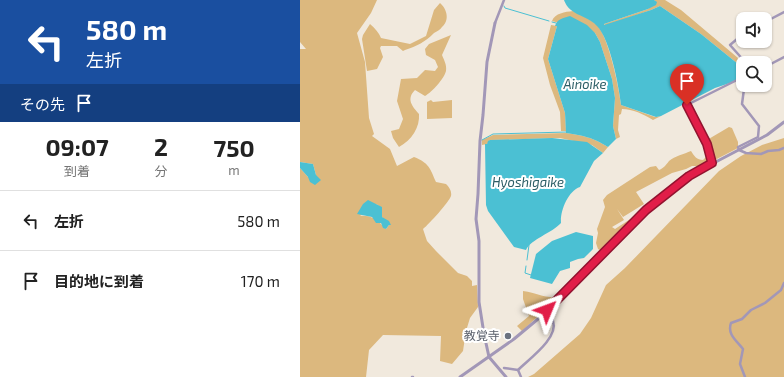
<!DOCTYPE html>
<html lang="ja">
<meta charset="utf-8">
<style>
body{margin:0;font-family:"Exo 2","Noto Sans JP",sans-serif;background:#f2f2f2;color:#222;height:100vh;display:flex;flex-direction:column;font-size:15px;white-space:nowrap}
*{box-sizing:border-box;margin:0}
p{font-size:13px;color:#767676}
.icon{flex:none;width:22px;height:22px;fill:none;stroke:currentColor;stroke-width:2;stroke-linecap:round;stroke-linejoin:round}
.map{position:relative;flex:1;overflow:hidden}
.panel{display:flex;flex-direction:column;background:#fff;width:300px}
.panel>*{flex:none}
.guide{background:#1a4fa0;color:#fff;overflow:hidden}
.tools{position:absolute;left:436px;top:12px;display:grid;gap:8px}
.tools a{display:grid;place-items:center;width:36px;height:36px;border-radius:8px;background:#fff;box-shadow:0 1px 3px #0004;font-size:20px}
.pin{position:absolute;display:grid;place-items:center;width:34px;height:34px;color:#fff;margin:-41px -17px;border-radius:50% 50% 50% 0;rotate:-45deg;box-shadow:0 0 4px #0007}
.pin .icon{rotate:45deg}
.me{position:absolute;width:44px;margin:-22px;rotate:46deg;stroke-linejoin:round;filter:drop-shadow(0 0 3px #0008)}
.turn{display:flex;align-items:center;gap:14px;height:84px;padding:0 20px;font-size:18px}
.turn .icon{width:52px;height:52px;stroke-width:2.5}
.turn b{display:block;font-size:28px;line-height:34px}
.then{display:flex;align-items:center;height:38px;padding:0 20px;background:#0003;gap:8px;font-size:15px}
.eta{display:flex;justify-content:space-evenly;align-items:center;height:68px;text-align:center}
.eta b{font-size:24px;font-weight:700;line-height:28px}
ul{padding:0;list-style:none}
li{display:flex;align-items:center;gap:12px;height:60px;padding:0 20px;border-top:1px solid #e0e0e0}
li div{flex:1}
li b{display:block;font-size:15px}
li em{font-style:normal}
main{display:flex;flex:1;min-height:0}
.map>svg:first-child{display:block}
.green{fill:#dcb87e;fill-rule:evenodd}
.water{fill:#4bc0d3}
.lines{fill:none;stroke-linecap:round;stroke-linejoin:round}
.stream{stroke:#4bc0d3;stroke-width:1}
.minor{stroke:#a297b7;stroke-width:2.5}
.tertiary{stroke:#a297b7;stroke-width:3}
.route-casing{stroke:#92132f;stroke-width:10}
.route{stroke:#e11d48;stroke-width:7}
.worship-dot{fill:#6b7280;stroke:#fff;stroke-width:1.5}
.labels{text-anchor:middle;stroke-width:4;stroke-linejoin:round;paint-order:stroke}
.worship-label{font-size:12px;fill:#5b616d;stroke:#fff;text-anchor:end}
.water-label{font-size:13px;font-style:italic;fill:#2d5e66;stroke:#fff}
</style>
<main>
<section class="panel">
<div class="guide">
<div class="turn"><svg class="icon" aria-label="left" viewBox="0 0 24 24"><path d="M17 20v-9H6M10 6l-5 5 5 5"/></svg><div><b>580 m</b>左折</div></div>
<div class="then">その先<svg class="icon" aria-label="arrive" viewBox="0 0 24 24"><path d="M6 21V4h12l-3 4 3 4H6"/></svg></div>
</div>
<div class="eta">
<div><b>09:07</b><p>到着</p></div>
<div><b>2</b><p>分</p></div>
<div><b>750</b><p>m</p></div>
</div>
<ul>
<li><svg class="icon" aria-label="left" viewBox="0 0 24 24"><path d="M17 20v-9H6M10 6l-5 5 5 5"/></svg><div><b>左折</b></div><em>580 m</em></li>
<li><svg class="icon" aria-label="arrive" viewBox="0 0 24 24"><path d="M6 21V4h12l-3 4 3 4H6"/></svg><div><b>目的地に到着</b></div><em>170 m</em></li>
</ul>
</section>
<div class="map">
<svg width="484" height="377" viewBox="0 0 484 377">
<rect width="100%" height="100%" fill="#f1e9dd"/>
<g class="green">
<path d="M 0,0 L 77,0 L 71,13 L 57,33 L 65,62 L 69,118 L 74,134 L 72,136 L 90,149 L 97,166 L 114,157 C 129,163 130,168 136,182 L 146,184 C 149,187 152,191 151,196 C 149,202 129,224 123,229 L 127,241 L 136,251 L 158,273 L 167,276 L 172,281 L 172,286 L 177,285 L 178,307 L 170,318 L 166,331 L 163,351 L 152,364 L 140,361 L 141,336 L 83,335 L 69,350 L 66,377 L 0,377 L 0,168 L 8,177 L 16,175 L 13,164 L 0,162 L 0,49 L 6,49 L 0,42 ZM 75,204 L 78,205 L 81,210 L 82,217 L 89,225 L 86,229 C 84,228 83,226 81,224 C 76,218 68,215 60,216 Z"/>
<path d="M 354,0 L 365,0 L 381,10 L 444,63 L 443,68 L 401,34 L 360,6 L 351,10 L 305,26 L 304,24 L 348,9 L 356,2 Z"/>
<path d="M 140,3 C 147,9 150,20 142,27 C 140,30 137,31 134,33 C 125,42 117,46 105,50 L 103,51 L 97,46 L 81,46 L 80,48 L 83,57 L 77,69 L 67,71 L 62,39 L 63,35 L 70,24 C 75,28 79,33 81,38 L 110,44 L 126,36 L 134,10 Z"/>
<path d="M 273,11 C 281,15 290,19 297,25 C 309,38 319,88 321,105 L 355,117 L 361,116 L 353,120 C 343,114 333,109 322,109 L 321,114 L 319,115 L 318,130 L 320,137 L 316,139 L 313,126 L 315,98 L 312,79 L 300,42 L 295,33 L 252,21 C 255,13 265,12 273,11 Z"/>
<path d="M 251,25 L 257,26 L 248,59 L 265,113 L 266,131 L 261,131 L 260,112 L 250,85 L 243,58 Z"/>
<path d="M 151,35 L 142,55 C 144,60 147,65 146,71 C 144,79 132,92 125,96 L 115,90 C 106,99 112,106 119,114 C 120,127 112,140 99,147 L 93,138 L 91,131 L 99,129 L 103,119 L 97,101 L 101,79 L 117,78 L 125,70 L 135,71 L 138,67 L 135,60 L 126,55 L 125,49 L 129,44 Z"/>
<path d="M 131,100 L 133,102 L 152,100 L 152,118 L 127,119 L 127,102 Z"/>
<path d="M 429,127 L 432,128 L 438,142 L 438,148 L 413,161 L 407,140 Z"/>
<path d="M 266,133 C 284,136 292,137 308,147 L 303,153 L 292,145 L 260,138 L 190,140 L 187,144 L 182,145 L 182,140 L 193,135 Z"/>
<path d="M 484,138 L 484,377 L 228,377 L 234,374 L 280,334 L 291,318 L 306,285 L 325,268 L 419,171 L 441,156 L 462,145 Z"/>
<path d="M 391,151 C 394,156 397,160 403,160 L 408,155 L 411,162 L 399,168 L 397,166 L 392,166 L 386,169 L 372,173 L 336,192 L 344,204 L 323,217 L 317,209 L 324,220 L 312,227 L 315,229 L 332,218 L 334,218 L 302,251 L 298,249 L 296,243 L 298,233 L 297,229 L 305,207 L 303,200 L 307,195 L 350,167 L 356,166 L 359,170 C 364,168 366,165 369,161 C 375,156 384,154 391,151 Z"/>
<path d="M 223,291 C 238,293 242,298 259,297 L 222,331 L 217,326 L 229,316 L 223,299 Z"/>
</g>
<g class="water">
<path d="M 264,0 L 354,0 L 357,2 L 356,5 L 348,9 L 304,24 L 304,25 L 351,10 L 360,6 L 401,34 L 443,68 L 443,75 L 436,81 L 415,88 L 361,116 L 356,117 L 321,105 C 319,87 310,39 297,26 C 290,18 278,16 271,10 C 268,8 265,3 264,0 Z"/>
<path d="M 270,16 L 287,25 L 295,33 L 300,42 L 312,79 L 315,98 L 313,126 L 316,139 L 308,147 C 292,137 284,136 266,133 L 265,113 L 248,59 L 257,26 L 255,26 C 257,19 263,18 270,16 Z"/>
<path d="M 252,138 L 287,142 L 303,153 L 294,161 L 280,187 C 268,191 260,211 261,223 C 252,233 231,239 226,250 L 214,247 L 188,211 L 186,205 L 185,144 L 187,144 L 188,141 L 190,140 Z"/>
<path d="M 0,162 L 13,164 L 16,175 L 21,180 L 15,185 L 10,182 L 8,177 L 0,168 Z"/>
<path d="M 68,200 L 82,207 L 82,217 L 89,221 L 91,225 L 89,225 L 86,229 L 83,228 L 81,223 L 76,223 L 72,217 L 57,214 L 63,204 Z"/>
<path d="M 276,232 L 293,236 L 293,249 L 284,258 L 278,259 L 270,262 L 270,268 L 260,271 L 252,284 L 230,278 L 236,254 L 252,241 Z"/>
</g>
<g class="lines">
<g class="stream">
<path d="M 204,6 L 205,8 L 249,21"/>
<path d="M 252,22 L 256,23"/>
<path d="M 182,140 L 193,134 L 267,132"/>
<path d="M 227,260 L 229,245"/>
<path d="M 226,266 L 225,273 L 231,275"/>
</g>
<g class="minor">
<path d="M 465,22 L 484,12"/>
<path d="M 195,23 L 204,0"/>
<path d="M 443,34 L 430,45 L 446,63"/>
<path d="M 465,67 L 484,57"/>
<path d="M 440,79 L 444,89 L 442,104 L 459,126 L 458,137 L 438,147 L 439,150 L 446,153 L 461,154 L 468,151 L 479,150 L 484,148"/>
<path d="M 412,163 L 407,144 L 387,105 L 443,77"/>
<path d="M 204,368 L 218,370 L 221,377"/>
<path d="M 218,370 C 229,359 259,338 253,321 C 252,318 249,314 247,310"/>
<path d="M 112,377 L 113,377"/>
<path d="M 445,377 L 440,364 L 443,349 C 436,340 427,334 431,323 L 442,319 L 451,310 L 465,303 L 481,290 L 484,283"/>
</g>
<g class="tertiary">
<path d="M 195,23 L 187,62 L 183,115 L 180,141 L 178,194 L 176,219 L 179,241 L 179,302 L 184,334 L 189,357 L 206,377"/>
<path d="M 160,377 L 214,339 L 238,319 L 346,210 L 389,176 L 467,135 L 484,122"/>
</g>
</g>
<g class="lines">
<defs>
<path id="route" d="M 247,310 L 346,210 L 389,176 L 412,163 L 407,144 L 387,105"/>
</defs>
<use href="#route" class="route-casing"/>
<use href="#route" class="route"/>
</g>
<circle class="worship-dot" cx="208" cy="336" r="4"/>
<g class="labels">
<g class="worship-label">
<text x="200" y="340">教覚寺</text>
</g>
<g class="water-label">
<text x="285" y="89">Ainoike</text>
<text x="228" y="187">Hyoshigaike</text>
</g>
</g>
</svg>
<div class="tools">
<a><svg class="icon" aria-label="sound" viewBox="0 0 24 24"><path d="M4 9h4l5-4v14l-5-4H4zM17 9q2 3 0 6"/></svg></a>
<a><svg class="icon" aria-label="search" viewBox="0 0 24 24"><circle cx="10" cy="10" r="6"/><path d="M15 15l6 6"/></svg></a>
</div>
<div class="pin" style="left:387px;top:105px;background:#d93025"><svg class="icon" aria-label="arrive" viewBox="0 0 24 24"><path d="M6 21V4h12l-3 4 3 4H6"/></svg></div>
<svg class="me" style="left:247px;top:310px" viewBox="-20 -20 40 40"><path d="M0-17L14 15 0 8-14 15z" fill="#e11d48" stroke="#fff" stroke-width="4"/></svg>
</div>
</main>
